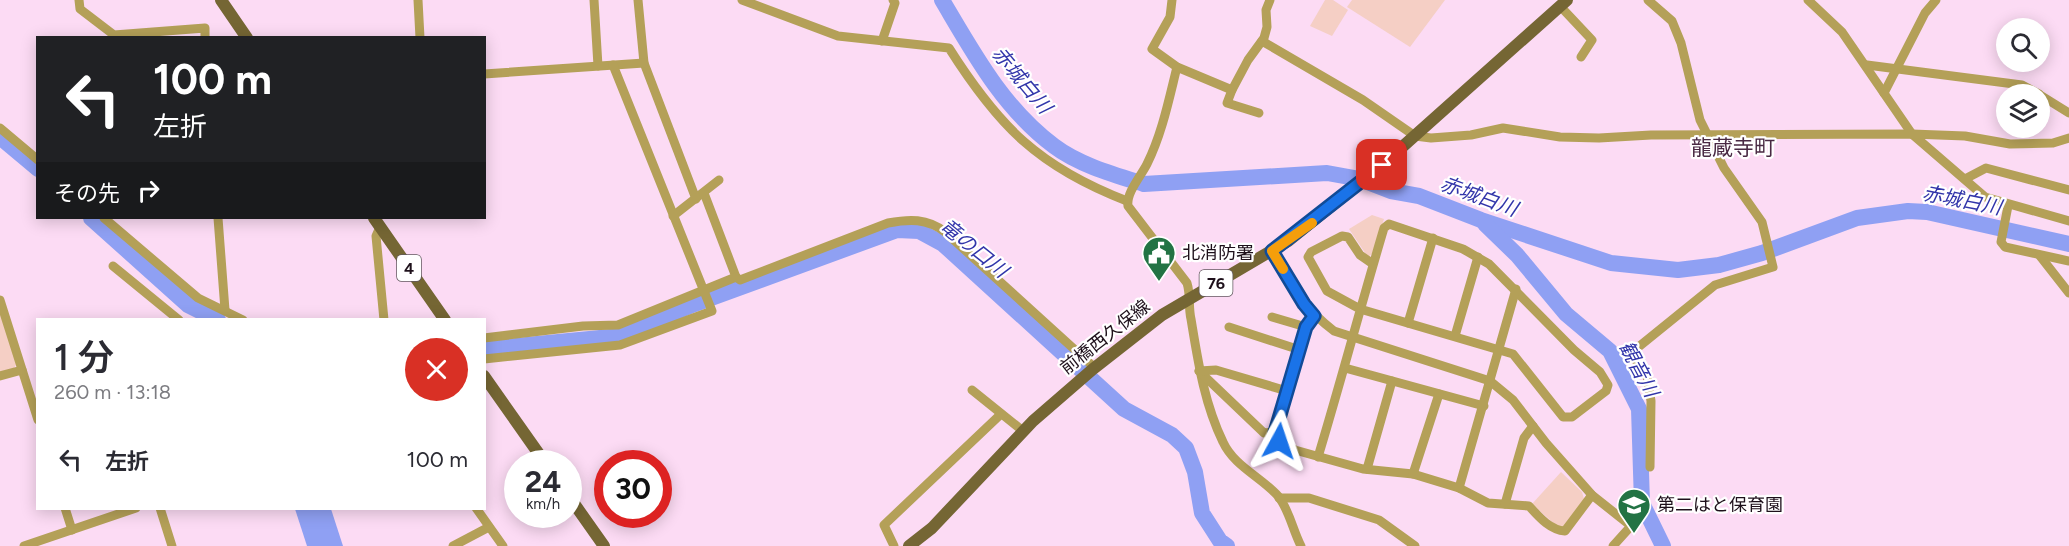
<!DOCTYPE html>
<html lang="ja">
<meta charset="utf-8">
<style>
body{margin:0;font-family:Figtree,"Noto Sans JP",sans-serif;background:#f2f2f3;color:#2b2b33;height:100vh;display:flex;flex-direction:column;font-size:22px;white-space:nowrap}
*{box-sizing:border-box;margin:0}
p{font-size:20px;color:#7c7c81}
.icon{flex:none;width:33px;height:33px;fill:none;stroke:currentColor;stroke-width:2;stroke-linecap:round;stroke-linejoin:round}
.map{position:relative;flex:1;overflow:hidden}
.side{position:absolute;left:36px;top:318px;width:450px;height:192px;display:flex;flex-direction:column;background:#fff;border-radius:0px;box-shadow:0 3px 15px #0003}
.side>*{flex:none}
.hud{position:absolute;left:36px;top:36px;width:450px;height:183px;border-radius:0px;box-shadow:0 3px 15px #0003;background:#202124;color:#fff;overflow:hidden}
.buttons{position:absolute;left:1996px;top:18px;display:grid;gap:12px}
.buttons a{display:grid;place-items:center;width:54px;height:54px;border-radius:50%;background:#fff;box-shadow:0 3px 15px #0003;font-size:30px}
.speed{position:absolute;left:504px;top:450px;display:flex;gap:12px;font-size:30px;font-weight:700;text-align:center}
.speed>*{display:grid;place-content:center;width:78px;height:78px;border-radius:50%;background:#fff;box-shadow:0 3px 15px #0003;line-height:1}
.speed small{font-size:15px;font-weight:400}
.speed .limit{border:9px solid #d22;background:#fff;color:#111}
.pin{position:absolute;display:grid;place-items:center;width:51px;height:51px;color:#fff;margin:-26px;border-radius:12px;box-shadow:0 3px 9px #0006}
.me{position:absolute;width:66px;margin:-33px;rotate:5deg;stroke-linejoin:round;filter:drop-shadow(0 0 4px #0008)}
.turn{display:flex;align-items:center;gap:21px;height:126px;padding:0 18px;font-size:27px}
.turn .icon{width:78px;height:78px;stroke-width:2.5}
.turn b{display:block;font-size:42px;line-height:51px}
.then{display:flex;align-items:center;height:57px;padding:0 18px;background:#0003;gap:12px;font-size:22px}
.round{display:grid;place-items:center;flex:none;width:63px;height:63px;border-radius:32px;background:#f2f2f3}
.summary{display:flex;align-items:center;justify-content:space-between;height:102px;padding:0 18px}
h1{font-size:36px;font-weight:600;line-height:45px}
ul{padding:0;list-style:none}
li{display:flex;align-items:center;gap:18px;height:78px;padding:0 18px}
li div{flex:1}
li b{display:block;font-size:22px}
li em{font-style:normal}
.map>svg:first-child{display:block}
.green{fill:#f5cfc5}
.water{fill:#8fa0f3}
.lines{fill:none;stroke-linecap:round;stroke-linejoin:round}
.river{stroke:#8fa0f3;stroke-width:16}
.minor{stroke:#b4a058;stroke-width:9}
.major{stroke:#756634;stroke-width:12}
.route-casing{stroke:#114b97;stroke-width:15}
.route{stroke:#1a73e8;stroke-width:10}
.slow{stroke:#f59e0b;stroke-width:10}
.labels{text-anchor:middle;stroke-width:4.5;stroke-linejoin:round;paint-order:stroke}
.shield{fill:#fff;stroke:#62585f;stroke-width:1.5}
.shield-label{font-size:16px;font-weight:bold;fill:#1e101b}
.poi-label{font-size:18px;fill:#1e101b;stroke:#fff;text-anchor:start}
.street-label{font-size:18px;fill:#1e101b;stroke:#fff}
.water-label{font-size:20px;font-style:italic;fill:#3235aa;stroke:#fff}
.quarter-label{font-size:21px;fill:#492943;stroke:#fff}
</style>
<div class="map">
<svg width="2069" height="546" viewBox="0 0 2069 546">
<rect width="100%" height="100%" fill="#fcdbf4"/>
<g class="green">
<path d="M 1325,0 L 1333,0 L 1348,10 L 1332,36 L 1310,26 Z"/>
<path d="M 1352,0 L 1445,0 L 1410,47 L 1347,7 Z"/>
<path d="M 1372,215 L 1384,219 L 1372,254 L 1368,257 L 1349,229 Z"/>
<path d="M 0,306 L 17,363 L 13,370 L 0,374 Z"/>
<path d="M 1561,472 L 1582,492 L 1584,499 L 1564,526 L 1558,527 L 1532,504 Z"/>
</g>
<path class="water" d="M 295,509 L 331,509 L 343,546 L 307,546 Z"/>
<g class="lines">
<g class="river">
<path d="M 942,0 C 974,54 1003,108 1054,146 C 1079,165 1115,175 1144,184 L 1327,173 L 1360,179 L 1391,191 L 1419,196 L 1481,220 L 1611,263 L 1678,270 L 1719,265 L 1762,253 L 1857,218 L 1908,211 L 1927,212 L 2069,244"/>
<path d="M 0,137 L 38,169"/>
<path d="M 91,218 L 188,305 L 218,320"/>
<path d="M 1485,224 L 1517,255 L 1566,314 L 1610,351 L 1639,409 L 1642,503 L 1663,546"/>
<path d="M 484,349 L 621,336 L 692,305 L 897,230 L 919,231 L 943,244 L 1124,409 L 1172,435 L 1186,448 L 1195,472 L 1202,513 L 1220,541 L 1227,546"/>
</g>
<g class="minor">
<path d="M 79,0 L 80,9 L 114,35 L 205,28 L 205,38"/>
<path d="M 418,0 L 420,38"/>
<path d="M 594,0 L 598,66"/>
<path d="M 638,0 L 644,63 L 696,199"/>
<path d="M 742,0 L 838,36 L 949,48 C 999,127 1039,167 1127,201"/>
<path d="M 1172,0 L 1170,17 L 1152,49 L 1177,67 L 1232,90 L 1248,60 L 1264,38 L 1267,27 L 1266,10 L 1270,0"/>
<path d="M 1648,0 L 1672,21 L 1681,43 L 1700,120 L 1724,168 L 1762,222 L 1773,267 L 1715,285 L 1631,353 L 1647,376 L 1651,401 L 1650,467"/>
<path d="M 1808,0 L 1842,32 L 1912,134 L 1985,197 L 2069,221"/>
<path d="M 1560,6 L 1592,40 L 1581,57"/>
<path d="M 882,41 L 895,3 L 893,0"/>
<path d="M 1262,41 L 1363,100 L 1415,136 L 1431,138 L 1471,135 L 1503,128 L 1560,137 L 1599,138 L 1651,135 L 1912,134 L 1965,136 L 2010,144 L 2053,143 L 2069,138"/>
<path d="M 1867,65 L 2022,85 L 2039,94"/>
<path d="M 1177,67 C 1169,99 1162,134 1147,164 C 1141,176 1126,193 1128,206 L 1187,283 C 1191,296 1188,306 1191,319 C 1198,361 1204,403 1223,442 C 1234,466 1261,477 1278,496 C 1289,509 1293,531 1301,546"/>
<path d="M 484,74 L 644,63"/>
<path d="M 1232,90 L 1227,103 L 1259,113"/>
<path d="M 1884,93 L 1925,13 L 1936,0"/>
<path d="M 2040,95 L 2069,113"/>
<path d="M 0,128 L 38,160"/>
<path d="M 1965,179 L 1986,168 L 2069,190"/>
<path d="M 704,193 L 736,277"/>
<path d="M 2008,206 L 2001,242 L 2005,247 L 2069,261"/>
<path d="M 673,216 L 719,180"/>
<path d="M 104,218 L 198,298 L 243,320"/>
<path d="M 218,218 L 225,310"/>
<path d="M 380,227 L 376,236 L 384,320"/>
<path d="M 1272,251 C 1291,283 1303,308 1334,331 L 1490,381 L 1513,400 L 1546,443 L 1592,495 L 1631,526 L 1613,546"/>
<path d="M 2040,256 L 2069,293"/>
<path d="M 113,266 L 179,320"/>
<path d="M 0,300 L 38,420"/>
<path d="M 1314,316 L 1306,327 L 1275,432 L 1279,441 L 1295,450 L 1363,469 L 1413,474 L 1459,488 L 1488,503 L 1529,506 C 1539,517 1550,530 1565,531 L 1592,495"/>
<path d="M 1272,317 L 1306,327"/>
<path d="M 1408,323 L 1433,238"/>
<path d="M 1229,327 L 1300,350"/>
<path d="M 1455,336 L 1478,257"/>
<path d="M 484,338 L 583,326 L 618,325 L 736,277 L 740,280 L 888,223 C 909,219 927,218 945,232 L 1095,368"/>
<path d="M 484,359 L 620,345 L 712,311 L 613,65"/>
<path d="M 1345,368 L 1484,406"/>
<path d="M 1199,371 L 1264,433 L 1275,432"/>
<path d="M 1199,371 L 1216,370 L 1287,391"/>
<path d="M 0,376 L 22,370"/>
<path d="M 972,390 L 1023,431"/>
<path d="M 1318,457 C 1341,381 1361,305 1384,228 L 1389,224 L 1463,249 L 1489,264 L 1574,350 L 1600,372 L 1608,385 L 1606,391 L 1572,417 L 1563,417 L 1513,354 L 1360,309 L 1327,291 L 1308,257 L 1311,252 L 1342,236 L 1348,237 L 1360,255 L 1373,264"/>
<path d="M 1367,469 L 1392,381"/>
<path d="M 1413,474 L 1439,394"/>
<path d="M 1459,488 L 1516,289"/>
<path d="M 1279,498 L 1309,498 L 1379,520 L 1415,546"/>
<path d="M 1505,504 L 1524,438 L 1533,426"/>
<path d="M 65,508 L 72,530"/>
<path d="M 160,508 L 172,546"/>
<path d="M 476,508 L 503,546"/>
<path d="M 24,546 L 136,508"/>
<path d="M 453,546 L 489,527"/>
<path d="M 894,546 L 884,525 L 1001,414"/>
</g>
<g class="major">
<path d="M 221,0 L 247,38"/>
<path d="M 374,218 L 445,320"/>
<path d="M 484,376 L 546,464"/>
<path d="M 568,495 L 604,546"/>
<path d="M 909,546 L 932,528 L 1033,421 L 1093,369 L 1162,315 L 1288,241 L 1382,165 L 1567,0"/>
</g>
</g>
<g class="lines">
<defs>
<path id="route" d="M 1279,441 L 1275,432 L 1306,327 L 1314,316 L 1304,304 L 1272,251 L 1382,165"/>
</defs>
<use href="#route" class="route-casing"/>
<use href="#route" class="route"/>
<path class="slow" d="M 1283,269 L 1272,251 L 1312,223"/>
</g>
<defs>
<symbol id="civic-pin" viewBox="-11 -11 22 30"><path d="M0 17L-7.5 6A9.5 9.5 0 1 1 7.5 6Z" fill="#227344" stroke="#fff"/><path d="M-.6-6.5H3V-4.5H.6V-3L4-1V1h2V6H-6V1h2V-1L-.6-3ZM-1.2 2.5V6h2.4V2.5Z" fill="#fff"/></symbol>
<symbol id="school-pin" viewBox="-11 -11 22 30"><path d="M0 17L-7.5 6A9.5 9.5 0 1 1 7.5 6Z" fill="#227344" stroke="#fff"/><path d="M0-5L7-2L0 1L-7-2ZM-4 1L0 2.5L4 1V4Q0 6-4 4Z" fill="#fff"/></symbol>
</defs>
<g fill-rule="evenodd">
<use href="#civic-pin" x="1140" y="234" width="38" height="52"/>
<use href="#school-pin" x="1615" y="486" width="38" height="52"/>
</g>
<g class="labels">
<g class="shield">
<rect x="397" y="255" width="24" height="26" rx="4.5"/>
<rect x="1199.5" y="270" width="33" height="26" rx="4.5"/>
</g>
<g class="shield-label">
<text x="409" y="274">4</text>
<text x="1216" y="289">76</text>
</g>
<g class="poi-label">
<text x="1182" y="259">北消防署</text>
<text x="1657" y="511">第二はと保育園</text>
</g>
<g class="street-label">
<text transform="translate(1105 337) rotate(-38)" y="6">前橋西久保線</text>
</g>
<g class="water-label">
<text transform="translate(1022 80) rotate(50)" y="7">赤城白川</text>
<text transform="translate(1479 196) rotate(20)" y="7">赤城白川</text>
<text transform="translate(1962 200) rotate(11)" y="7">赤城白川</text>
<text transform="translate(974 248) rotate(39)" y="7">竜の口川</text>
<text transform="translate(1639 369) rotate(62)" y="7">観音川</text>
</g>
<g class="quarter-label">
<text x="1733" y="155">龍蔵寺町</text>
</g>
</g>
</svg>
<div class="buttons">
<a><svg class="icon" aria-label="search" viewBox="0 0 24 24"><circle cx="10" cy="10" r="6"/><path d="M15 15l6 6"/></svg></a>
<a><svg class="icon" aria-label="layers" viewBox="0 0 24 24"><path d="M12 4l9 5-9 5-9-5zM3 14l9 5 9-5"/></svg></a>
</div>
<div class="speed"><div>24<small>km/h</small></div><div class="limit">30</div></div>
<div class="pin" style="left:1382px;top:165px;background:#d93025"><svg class="icon" aria-label="arrive" viewBox="0 0 24 24"><path d="M6 21V4h12l-3 4 3 4H6"/></svg></div>
<svg class="me" style="left:1279px;top:441px" viewBox="-20 -20 40 40"><path d="M0-17L14 15 0 8-14 15z" fill="#1a73e8" stroke="#fff" stroke-width="4"/></svg>
<div class="hud">
<div class="turn"><svg class="icon" aria-label="left" viewBox="0 0 24 24"><path d="M17 20v-9H6M10 6l-5 5 5 5"/></svg><div><b>100 m</b>左折</div></div>
<div class="then">その先<svg class="icon" aria-label="right" viewBox="0 0 24 24"><path d="M7 20v-9h11M14 6l5 5-5 5"/></svg></div>
</div>
<section class="side">
<div class="summary"><div><h1>1 分</h1><p>260 m · 13:18</p></div><a class="round" style="background:#d93025;color:#fff"><svg class="icon" aria-label="close" viewBox="0 0 24 24"><path d="M6 6l12 12M18 6L6 18"/></svg></a></div>
<ul>
<li><svg class="icon" aria-label="left" viewBox="0 0 24 24"><path d="M17 20v-9H6M10 6l-5 5 5 5"/></svg><div><b>左折</b></div><em>100 m</em></li>
</ul>
</section>
</div>
